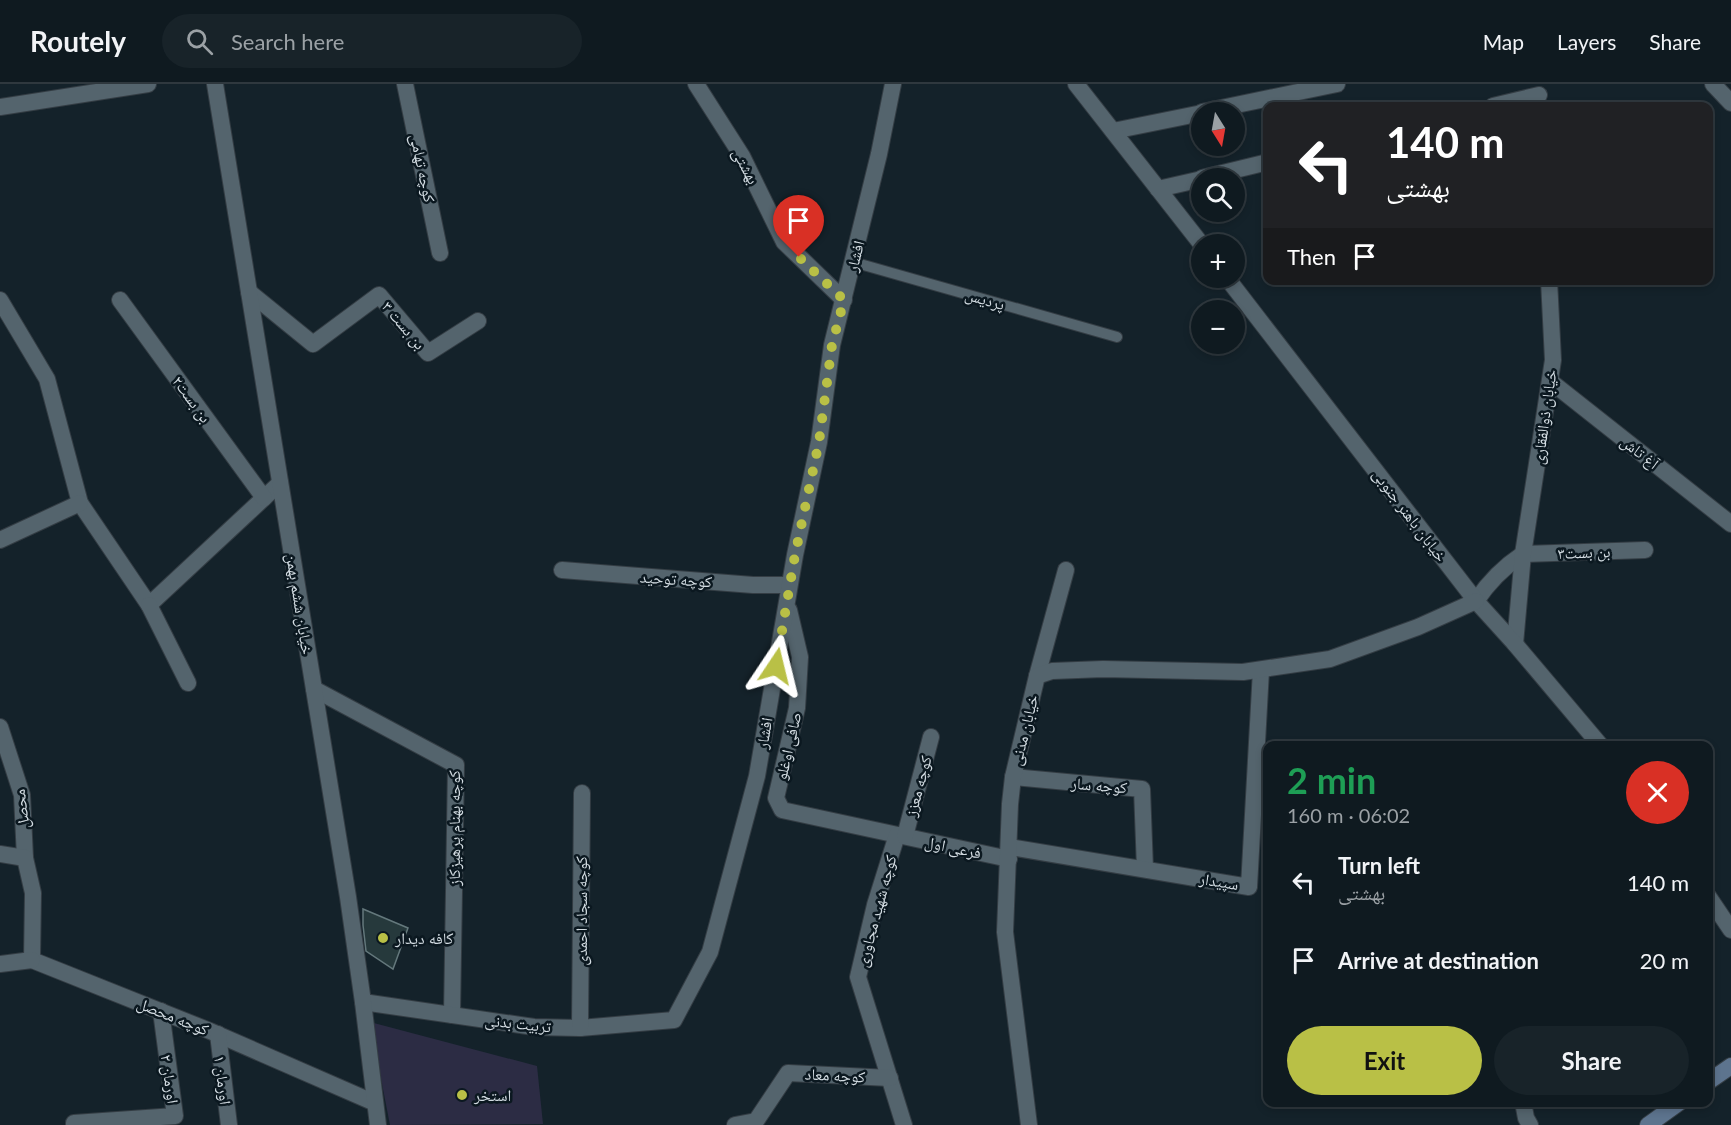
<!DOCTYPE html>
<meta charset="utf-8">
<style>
body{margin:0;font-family:Lato,"Noto Naskh Arabic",sans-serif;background:#182329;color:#f1f3f6;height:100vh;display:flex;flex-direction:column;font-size:22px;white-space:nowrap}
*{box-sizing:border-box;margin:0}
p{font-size:20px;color:#9ba1a5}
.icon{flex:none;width:33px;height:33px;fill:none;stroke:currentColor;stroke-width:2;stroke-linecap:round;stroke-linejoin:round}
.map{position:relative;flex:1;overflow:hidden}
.sheet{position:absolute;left:1263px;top:657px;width:450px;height:366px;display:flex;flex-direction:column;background:#0f1a20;border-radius:12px;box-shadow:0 3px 9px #0003,0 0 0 2px #2f383e}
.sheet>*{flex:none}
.guide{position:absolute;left:1263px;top:18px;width:450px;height:183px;border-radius:12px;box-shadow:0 3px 9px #0003,0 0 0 2px #2f383e;background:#202124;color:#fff;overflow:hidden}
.needle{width:39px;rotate:169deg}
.tools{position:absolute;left:1191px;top:18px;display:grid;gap:12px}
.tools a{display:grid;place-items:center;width:54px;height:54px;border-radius:50%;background:#0f1a20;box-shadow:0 3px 9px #0003,0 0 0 2px #2f383e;font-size:30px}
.pin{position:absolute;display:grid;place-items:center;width:51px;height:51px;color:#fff;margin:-62px -26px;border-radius:50% 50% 50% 0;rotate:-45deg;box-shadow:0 0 6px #0007}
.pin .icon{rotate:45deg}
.me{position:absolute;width:66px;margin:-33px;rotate:10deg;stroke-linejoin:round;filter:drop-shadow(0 0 4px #0008)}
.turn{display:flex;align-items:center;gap:21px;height:126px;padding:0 24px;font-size:27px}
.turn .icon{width:78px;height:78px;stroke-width:2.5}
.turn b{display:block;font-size:42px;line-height:51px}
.then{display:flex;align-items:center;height:57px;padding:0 24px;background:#0003;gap:12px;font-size:22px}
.round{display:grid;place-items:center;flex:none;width:63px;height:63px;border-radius:32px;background:#182329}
.head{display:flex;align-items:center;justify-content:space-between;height:102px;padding:0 24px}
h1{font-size:36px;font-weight:700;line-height:45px;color:#1e9e55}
.action{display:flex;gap:12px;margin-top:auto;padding:12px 24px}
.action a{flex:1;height:69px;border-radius:36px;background:#b9c046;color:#111;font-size:24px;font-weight:700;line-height:69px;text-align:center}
.action a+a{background:#182329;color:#f1f3f6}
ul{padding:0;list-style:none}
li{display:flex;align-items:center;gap:18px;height:78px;padding:0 24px}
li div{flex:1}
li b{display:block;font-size:22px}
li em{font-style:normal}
header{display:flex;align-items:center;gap:36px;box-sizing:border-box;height:84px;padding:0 30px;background:#0f1a20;border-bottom:2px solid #2f383e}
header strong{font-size:28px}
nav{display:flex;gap:33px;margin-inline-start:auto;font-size:21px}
.search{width:420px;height:54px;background:#182329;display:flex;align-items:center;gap:15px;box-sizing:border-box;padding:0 21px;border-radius:33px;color:#9ba1a5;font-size:22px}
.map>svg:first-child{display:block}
.green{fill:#2c2c44}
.building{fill:#26393c;stroke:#64787c;stroke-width:1.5}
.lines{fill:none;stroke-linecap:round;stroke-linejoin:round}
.service-casing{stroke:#343d44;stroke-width:12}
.minor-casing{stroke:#343d44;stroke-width:18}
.tertiary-casing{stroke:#343d44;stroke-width:18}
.secondary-casing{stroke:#343d44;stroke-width:18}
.service{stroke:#54646d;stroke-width:10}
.minor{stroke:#54646d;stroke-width:16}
.tertiary{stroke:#54646d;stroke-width:16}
.secondary{stroke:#5d748e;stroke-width:16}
.route{stroke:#b9c046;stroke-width:10;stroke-dasharray:0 18}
.poi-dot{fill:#b9c046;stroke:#0b1820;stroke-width:2}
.labels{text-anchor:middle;stroke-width:5;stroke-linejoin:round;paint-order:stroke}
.street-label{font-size:16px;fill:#d3dce2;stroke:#0b1820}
.poi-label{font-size:16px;fill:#d3dce2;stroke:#0b1820;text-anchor:start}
</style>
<header>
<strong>Routely</strong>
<div class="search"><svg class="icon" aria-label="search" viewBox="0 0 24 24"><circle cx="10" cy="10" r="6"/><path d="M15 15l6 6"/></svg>Search here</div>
<nav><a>Map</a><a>Layers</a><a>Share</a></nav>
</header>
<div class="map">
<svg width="1731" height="1041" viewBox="0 0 1731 1041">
<rect width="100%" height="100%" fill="#14222a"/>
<path class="green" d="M 370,938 L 537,982 L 543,1040 L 390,1041 Z"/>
<path class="building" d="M 363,825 L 408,844 L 393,885 L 366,867 L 363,841 Z"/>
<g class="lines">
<defs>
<path id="service" d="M 853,178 L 1117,253"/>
<g id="minor">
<path d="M 405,0 L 440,169"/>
<path d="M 696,0 L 742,72 L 784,158 L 844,216"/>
<path d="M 1713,0 L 1731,19"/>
<path d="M 1493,22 L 1539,11"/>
<path d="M 0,23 L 148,0"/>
<path d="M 1202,28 L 1337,0"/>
<path d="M 1113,47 L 1202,29"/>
<path d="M 1202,94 L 1268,78"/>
<path d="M 1158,105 L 1202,95"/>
<path d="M 249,208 L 313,260 L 379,211 L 428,269 L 478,237"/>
<path d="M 0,216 L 47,295 L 80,419 L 149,521 L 280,399"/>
<path d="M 120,216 L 264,414"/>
<path d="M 1550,297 L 1731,440"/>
<path d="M 0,456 L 80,419"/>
<path d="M 1523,470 L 1645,466"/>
<path d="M 562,486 L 753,501 L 789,501"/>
<path d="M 1476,517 C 1488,499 1505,482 1523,470"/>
<path d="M 149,521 L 188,599"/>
<path d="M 789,526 L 800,573 L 797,624 L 776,714 L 782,726 L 1009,775"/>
<path d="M 1515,560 L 1523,470 L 1553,276 L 1549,196"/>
<path d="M 1037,592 L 1066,486"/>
<path d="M 314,605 L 456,681 L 452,931"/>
<path d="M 0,643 L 22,711 L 25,774"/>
<path d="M 1013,693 L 1142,705 L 1145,785"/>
<path d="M 897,751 L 875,821 L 858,893 L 904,1041"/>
<path d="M 905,752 L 931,653"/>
<path d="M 1010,763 L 1249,803 L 1261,586"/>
<path d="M 0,770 L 25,774 L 33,809 L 32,876 L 210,947 L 375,1019"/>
<path d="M 0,880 L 32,876"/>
<path d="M 363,918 L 534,943 L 580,944 L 674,936 L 710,868 L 757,692 L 795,471 L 819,358 L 832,261 L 879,70 L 893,0"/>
<path d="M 580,944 L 582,709"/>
<path d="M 218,950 L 229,1041"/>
<path d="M 1523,1018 L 1526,1034 L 1530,1041"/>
<path d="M 74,1041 L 74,1039 L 175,1032 L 161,927"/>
<path d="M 735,1041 L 756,1037 L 788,989 L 890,994"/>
</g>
<g id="tertiary">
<path d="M 215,0 L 348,813 L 363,918 L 378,1041"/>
<path d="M 1076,0 L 1202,161"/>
<path d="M 1227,194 L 1476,517 L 1515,560 L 1601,662"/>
<path d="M 1708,812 L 1731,846"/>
<path d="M 1029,1041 L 1005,848 L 1010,720 L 1013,693 L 1037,592 L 1052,587 L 1103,585 L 1243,588 L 1330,575 L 1418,543 L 1476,517"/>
</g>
<g id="secondary">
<path d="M 1708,998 L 1731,982"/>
<path d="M 1648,1041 L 1680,1018"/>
</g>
</defs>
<use href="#service" class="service-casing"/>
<use href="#minor" class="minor-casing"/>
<use href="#tertiary" class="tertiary-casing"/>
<use href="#secondary" class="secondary-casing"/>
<use href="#service" class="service"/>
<use href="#minor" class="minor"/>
<use href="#tertiary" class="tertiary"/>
<use href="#secondary" class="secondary"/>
</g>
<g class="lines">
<path class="route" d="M 776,582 L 795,471 L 819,358 L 832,261 L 844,216 L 799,173"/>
</g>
<g class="poi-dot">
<circle cx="383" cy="854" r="6"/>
<circle cx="462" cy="1011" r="6"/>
</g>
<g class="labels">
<g class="street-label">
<text transform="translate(746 82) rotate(62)" y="6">بهشتی</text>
<text transform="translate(423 84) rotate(78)" y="6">کوچه تهامی</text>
<text transform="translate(855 172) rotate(-76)" y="6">افشار</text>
<text transform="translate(985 215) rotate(16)" y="6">پردیس</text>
<text transform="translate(404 241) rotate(50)" y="6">بن بست ۳</text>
<text transform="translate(192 315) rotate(54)" y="6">بن بست۲</text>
<text transform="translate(1544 333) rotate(-82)" y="6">خیابان ذوالفقاری</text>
<text transform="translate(1640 368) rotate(38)" y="6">آغ تاش</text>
<text transform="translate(1410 431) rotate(53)" y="6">خیابان باهنر جنوبی</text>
<text transform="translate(1584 468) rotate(-2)" y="6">بن بست۳</text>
<text transform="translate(676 495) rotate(4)" y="6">کوچه توحید</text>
<text transform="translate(300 520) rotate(81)" y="6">خیابان ششم بهمن</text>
<text transform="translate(1024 646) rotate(-76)" y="6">خیابان مدنی</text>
<text transform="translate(764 649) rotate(-80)" y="6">افشار</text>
<text transform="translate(788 662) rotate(-77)" y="6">صافی اوغلو</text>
<text transform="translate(1099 701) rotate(5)" y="6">کوچه سار</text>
<text transform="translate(918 702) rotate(-75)" y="6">کوچه معزز</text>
<text transform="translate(21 725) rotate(-97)" y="6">محصل</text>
<text transform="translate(454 744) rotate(-90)" y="6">کوچه بهنام پرهیزکاز</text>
<text transform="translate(953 763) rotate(12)" y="6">فرعی اول</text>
<text transform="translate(1219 797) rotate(9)" y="6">سپیدار</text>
<text transform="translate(581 827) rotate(-90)" y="6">کوچه سجاد احمدی</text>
<text transform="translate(876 827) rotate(-75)" y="6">کوچه شهید مجاوری</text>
<text transform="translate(173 932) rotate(22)" y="6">کوچه محصل</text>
<text transform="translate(518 939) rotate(6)" y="6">تربیت بدنی</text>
<text transform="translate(835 991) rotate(3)" y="6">کوچه معاد</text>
<text transform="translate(170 995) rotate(82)" y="6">اورمان ۲</text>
<text transform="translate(223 996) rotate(83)" y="6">اورمان ۱</text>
</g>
<g class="poi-label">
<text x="395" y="860">کافه دیدار</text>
<text x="474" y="1017">استخر</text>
</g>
</g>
</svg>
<div class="tools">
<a><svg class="needle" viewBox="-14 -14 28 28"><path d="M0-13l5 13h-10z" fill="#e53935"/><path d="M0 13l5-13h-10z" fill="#9ba1a5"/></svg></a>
<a><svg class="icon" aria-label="search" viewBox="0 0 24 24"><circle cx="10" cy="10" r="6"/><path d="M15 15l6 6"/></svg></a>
<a>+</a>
<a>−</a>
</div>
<div class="pin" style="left:799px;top:173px;background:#d93025"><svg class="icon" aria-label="arrive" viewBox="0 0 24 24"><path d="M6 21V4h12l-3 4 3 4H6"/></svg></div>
<svg class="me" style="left:776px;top:582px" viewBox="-20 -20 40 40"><path d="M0-17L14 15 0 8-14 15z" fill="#b9c046" stroke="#fff" stroke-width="4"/></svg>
<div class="guide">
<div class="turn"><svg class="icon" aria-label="left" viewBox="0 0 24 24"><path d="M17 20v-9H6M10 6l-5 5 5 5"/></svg><div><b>140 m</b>بهشتی</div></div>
<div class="then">Then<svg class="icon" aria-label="arrive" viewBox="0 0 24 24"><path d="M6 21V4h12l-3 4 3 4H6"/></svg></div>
</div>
<section class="sheet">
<div class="head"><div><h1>2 min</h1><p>160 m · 06:02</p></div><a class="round" style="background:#d93025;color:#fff"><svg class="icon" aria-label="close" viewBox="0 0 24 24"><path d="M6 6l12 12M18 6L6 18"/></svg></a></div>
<ul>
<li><svg class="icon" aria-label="left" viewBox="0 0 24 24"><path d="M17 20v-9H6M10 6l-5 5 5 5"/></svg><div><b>Turn left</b><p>بهشتی</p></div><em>140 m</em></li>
<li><svg class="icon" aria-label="arrive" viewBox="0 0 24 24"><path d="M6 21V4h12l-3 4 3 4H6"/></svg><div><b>Arrive at destination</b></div><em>20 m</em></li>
</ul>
<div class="action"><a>Exit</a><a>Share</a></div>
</section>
</div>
